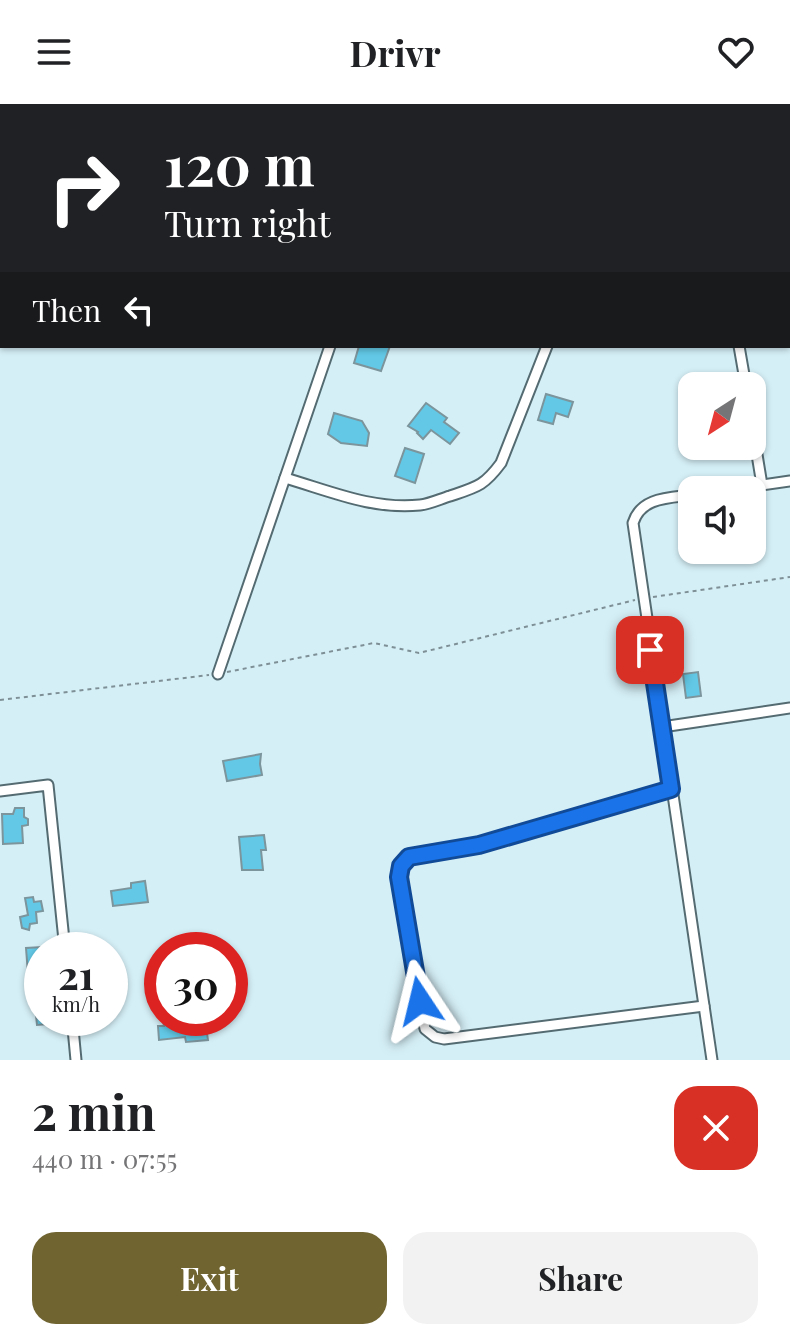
<!DOCTYPE html>
<meta charset="utf-8">
<style>
body{margin:0;font-family:"Playfair Display",serif;background:#f2f2f2;color:#202124;height:100vh;display:flex;flex-direction:column;font-size:30px;white-space:nowrap}
*{box-sizing:border-box;margin:0}
p{font-size:26px;color:#757577}
.icon{flex:none;width:44px;height:44px;fill:none;stroke:currentColor;stroke-width:2;stroke-linecap:round;stroke-linejoin:round}
.map{position:relative;height:956px;overflow:hidden}
.drawer{display:flex;flex-direction:column;background:#fff;flex:1}
.drawer>*{flex:none}
.banner{position:absolute;left:0px;top:0px;width:790px;height:244px;box-shadow:0 2px 6px #0004;background:#202124;color:#fff;overflow:hidden}
.needle{width:52px;rotate:216deg}
.buttons{position:absolute;left:678px;top:268px;display:grid;gap:16px}
.buttons a{display:grid;place-items:center;width:88px;height:88px;border-radius:16px;background:#fff;box-shadow:0 2px 6px #0004;font-size:40px}
.speed{position:absolute;left:24px;top:828px;display:flex;gap:16px;font-size:40px;font-weight:700;text-align:center}
.speed>*{display:grid;place-content:center;width:104px;height:104px;border-radius:50%;background:#fff;box-shadow:0 2px 6px #0004;line-height:1}
.speed small{font-size:20px;font-weight:400}
.speed .limit{border:12px solid #d22;background:#fff;color:#111}
.pin{position:absolute;display:grid;place-items:center;width:68px;height:68px;color:#fff;margin:-34px;border-radius:16px;box-shadow:0 4px 12px #0006}
.me{position:absolute;width:88px;margin:-44px;rotate:350deg;stroke-linejoin:round;filter:drop-shadow(0 0 6px #0008)}
.turn{display:flex;align-items:center;gap:28px;height:168px;padding:0 32px;font-size:36px}
.turn .icon{width:104px;height:104px;stroke-width:2.5}
.turn b{display:block;font-size:56px;line-height:68px}
.then{display:flex;align-items:center;height:76px;padding:0 32px;background:#0003;gap:16px;font-size:30px}
.round{display:grid;place-items:center;flex:none;width:84px;height:84px;border-radius:24px;background:#f2f2f2}
.overview{display:flex;align-items:center;justify-content:space-between;height:136px;padding:0 32px}
h1{font-size:48px;font-weight:700;line-height:60px}
.action{display:flex;gap:16px;margin-top:auto;padding:16px 32px}
.action a{flex:1;height:92px;border-radius:24px;background:#706431;color:#fff;font-size:32px;font-weight:700;line-height:92px;text-align:center}
.action a+a{background:#f2f2f2;color:#202124}
header{display:flex;justify-content:space-between;align-items:center;height:104px;padding:0 32px;background:#fff;font-size:36px;font-weight:700}
.map>svg:first-child{display:block}
.building{fill:#62c8e5;stroke:#7c949c;stroke-width:2}
.lines{fill:none;stroke-linecap:round;stroke-linejoin:round}
.street-casing{stroke:#546b72;stroke-width:13}
.path{stroke:#7e9096;stroke-width:2;stroke-dasharray:4 4;stroke-linecap:butt}
.street{stroke:#fff;stroke-width:9}
.route-casing{stroke:#114b97;stroke-width:20}
.route{stroke:#1a73e8;stroke-width:14}
</style>
<header><svg class="icon" aria-label="menu" viewBox="0 0 24 24"><path d="M4 6h16M4 12h16M4 18h16"/></svg>Drivr<svg class="icon" aria-label="heart" viewBox="0 0 24 24"><path d="M12 20l-8-8c-3-5 5-10 8-4 3-6 11-1 8 4z"/></svg></header>
<div class="map">
<svg width="790" height="956" viewBox="0 0 790 956">
<rect width="100%" height="100%" fill="#d5eff7"/>
<g class="building">
<path d="M 359,242 L 390,242 L 381,267 L 354,259 Z"/>
<path d="M 546,290 L 573,298 L 568,313 L 556,309 L 553,320 L 538,316 Z"/>
<path d="M 426,299 L 447,314 L 444,318 L 459,329 L 450,340 L 431,326 L 423,335 L 417,329 L 418,328 L 408,322 Z"/>
<path d="M 334,309 L 362,317 L 369,329 L 367,342 L 341,339 L 328,330 Z"/>
<path d="M 405,344 L 424,350 L 415,379 L 395,372 Z"/>
<path d="M 698,568 L 701,592 L 686,594 L 683,570 Z"/>
<path d="M 261,650 L 260,660 L 262,671 L 227,677 L 223,657 Z"/>
<path d="M 15,704 L 24,704 L 24,713 L 28,715 L 28,721 L 22,722 L 23,739 L 3,740 L 2,710 L 13,710 Z"/>
<path d="M 264,731 L 266,746 L 261,746 L 263,766 L 242,766 L 239,733 Z"/>
<path d="M 145,777 L 148,798 L 113,802 L 111,787 L 131,784 L 131,779 Z"/>
<path d="M 33,793 L 34,798 L 41,797 L 43,807 L 36,808 L 37,819 L 30,820 L 29,826 L 22,824 L 20,813 L 28,811 L 25,794 Z"/>
<path d="M 42,843 L 42,914 L 60,914 L 61,919 L 37,921 L 35,902 L 31,903 L 29,889 L 35,888 L 33,870 L 28,870 L 26,844 Z"/>
<path d="M 170,914 L 205,916 L 208,936 L 186,938 L 185,933 L 159,936 L 158,922 L 164,922 L 163,916 Z"/>
</g>
<g class="lines">
<defs>
<g id="street">
<path d="M 111,0 L 141,2"/>
<path d="M 575,0 L 576,2"/>
<path d="M 413,2 L 414,0"/>
<path d="M 739,242 L 746,282"/>
<path d="M 752,320 L 762,381"/>
<path d="M 285,374 C 330,387 373,406 420,401 C 430,400 440,395 450,392 C 477,383 484,382 501,359 L 547,242"/>
<path d="M 727,386 L 790,377"/>
<path d="M 692,391 C 669,394 641,393 633,419 L 712,956"/>
<path d="M 218,570 L 330,242"/>
<path d="M 662,623 L 790,604"/>
<path d="M 671,685 L 479,741 L 409,753 L 401,762 L 399,773 L 401,787 L 425,925 L 435,933 L 444,935 L 704,902"/>
<path d="M 0,687 L 48,681 L 65,846"/>
<path d="M 72,914 L 76,956"/>
</g>
</defs>
<use href="#street" class="street-casing"/>
<g class="path">
<path d="M 653,493 L 790,473"/>
<path d="M 227,568 L 374,539 L 419,549 L 635,496"/>
<path d="M 0,596 L 209,571"/>
</g>
<use href="#street" class="street"/>
</g>
<g class="lines">
<defs>
<path id="route" d="M 420,897 L 399,773 L 401,762 L 409,753 L 479,741 L 671,685 L 650,546"/>
</defs>
<use href="#route" class="route-casing"/>
<use href="#route" class="route"/>
</g>
</svg>
<div class="buttons">
<a><svg class="needle" viewBox="-14 -14 28 28"><path d="M0-13l5 13h-10z" fill="#e53935"/><path d="M0 13l5-13h-10z" fill="#757577"/></svg></a>
<a><svg class="icon" aria-label="sound" viewBox="0 0 24 24"><path d="M4 9h4l5-4v14l-5-4H4zM17 9q2 3 0 6"/></svg></a>
</div>
<div class="speed"><div>21<small>km/h</small></div><div class="limit">30</div></div>
<div class="pin" style="left:650px;top:546px;background:#d93025"><svg class="icon" aria-label="arrive" viewBox="0 0 24 24"><path d="M6 21V4h12l-3 4 3 4H6"/></svg></div>
<svg class="me" style="left:420px;top:897px" viewBox="-20 -20 40 40"><path d="M0-17L14 15 0 8-14 15z" fill="#1a73e8" stroke="#fff" stroke-width="4"/></svg>
<div class="banner">
<div class="turn"><svg class="icon" aria-label="right" viewBox="0 0 24 24"><path d="M7 20v-9h11M14 6l5 5-5 5"/></svg><div><b>120 m</b>Turn right</div></div>
<div class="then">Then<svg class="icon" aria-label="left" viewBox="0 0 24 24"><path d="M17 20v-9H6M10 6l-5 5 5 5"/></svg></div>
</div>
</div>
<section class="drawer">
<div class="overview"><div><h1>2 min</h1><p>440 m · 07:55</p></div><a class="round" style="background:#d93025;color:#fff"><svg class="icon" aria-label="close" viewBox="0 0 24 24"><path d="M6 6l12 12M18 6L6 18"/></svg></a></div>
<div class="action"><a>Exit</a><a>Share</a></div>
</section>
